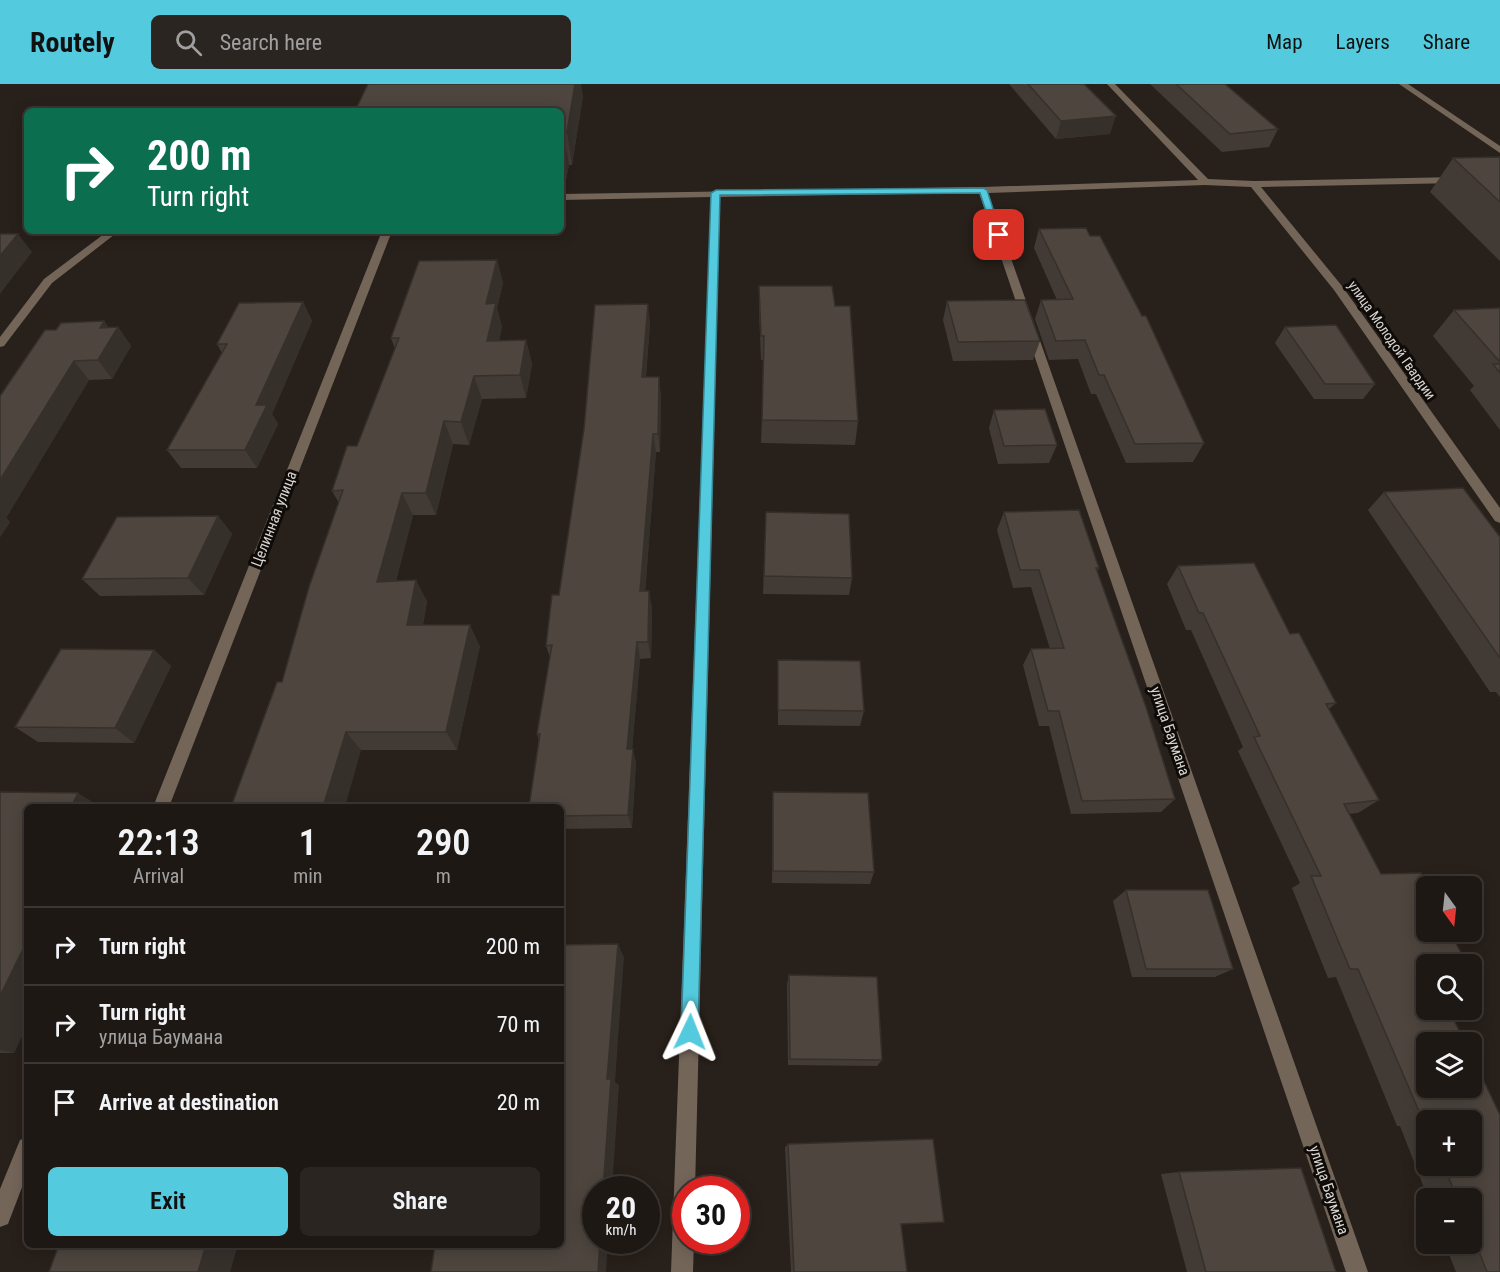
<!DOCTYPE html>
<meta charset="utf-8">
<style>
body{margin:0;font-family:"Roboto Condensed",sans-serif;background:#2b2522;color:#f1f3f6;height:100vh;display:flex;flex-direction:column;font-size:22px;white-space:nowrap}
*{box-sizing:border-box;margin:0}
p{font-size:20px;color:#a1a0a0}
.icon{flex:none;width:33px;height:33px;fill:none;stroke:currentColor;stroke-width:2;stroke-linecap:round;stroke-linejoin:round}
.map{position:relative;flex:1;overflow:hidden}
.side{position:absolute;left:24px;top:720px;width:540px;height:444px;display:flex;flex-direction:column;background:#1e1814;border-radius:9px;box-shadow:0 3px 15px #0003,0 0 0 2px #3c3734}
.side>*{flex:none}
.banner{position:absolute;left:24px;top:24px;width:540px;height:126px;border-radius:9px;box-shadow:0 3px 15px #0003,0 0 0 2px #3c3734;background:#0b6e4f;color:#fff;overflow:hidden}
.needle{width:39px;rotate:165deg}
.buttons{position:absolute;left:1416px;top:792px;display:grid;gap:12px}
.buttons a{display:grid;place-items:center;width:66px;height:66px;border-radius:9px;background:#1e1814;box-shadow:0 3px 15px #0003,0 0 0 2px #3c3734;font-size:30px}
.speed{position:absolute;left:582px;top:1092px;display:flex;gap:12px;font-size:30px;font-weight:700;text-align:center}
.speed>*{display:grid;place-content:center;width:78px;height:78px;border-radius:50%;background:#1e1814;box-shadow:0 3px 15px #0003,0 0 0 2px #3c3734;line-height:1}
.speed small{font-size:15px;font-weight:400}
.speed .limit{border:9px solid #d22;background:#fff;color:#111}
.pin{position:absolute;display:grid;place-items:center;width:51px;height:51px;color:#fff;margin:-26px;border-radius:12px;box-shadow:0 3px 9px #0006}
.me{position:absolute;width:66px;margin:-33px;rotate:2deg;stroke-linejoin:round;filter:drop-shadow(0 0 4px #0008)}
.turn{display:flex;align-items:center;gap:21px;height:126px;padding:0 24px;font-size:27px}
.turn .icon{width:78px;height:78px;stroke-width:2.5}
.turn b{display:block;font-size:42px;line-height:51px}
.eta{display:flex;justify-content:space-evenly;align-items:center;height:102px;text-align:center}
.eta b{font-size:36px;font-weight:600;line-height:42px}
.action{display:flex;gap:12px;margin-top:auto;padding:12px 24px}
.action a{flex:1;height:69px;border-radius:9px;background:#54cade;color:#111;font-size:24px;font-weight:600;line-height:69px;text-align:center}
.action a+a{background:#2b2522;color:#f1f3f6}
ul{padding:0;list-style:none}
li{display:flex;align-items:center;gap:18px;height:78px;padding:0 24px;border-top:2px solid #3c3734}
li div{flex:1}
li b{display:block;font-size:22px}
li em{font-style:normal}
header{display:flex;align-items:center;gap:36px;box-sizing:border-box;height:84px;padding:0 30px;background:#54cade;color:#111}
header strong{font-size:28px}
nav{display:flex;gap:33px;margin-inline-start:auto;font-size:21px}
.search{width:420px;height:54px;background:#2b2522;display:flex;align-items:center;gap:15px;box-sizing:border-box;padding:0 21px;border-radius:9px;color:#a1a0a0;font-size:22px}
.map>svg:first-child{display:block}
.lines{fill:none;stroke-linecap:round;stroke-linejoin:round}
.minor{fill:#746559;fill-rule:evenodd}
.wall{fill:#423b35;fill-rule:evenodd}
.shaded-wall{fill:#36302b}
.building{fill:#4d453e;stroke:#36302b;stroke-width:1.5}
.route{fill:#54cade;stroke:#378390;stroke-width:1.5}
.labels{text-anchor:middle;stroke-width:6;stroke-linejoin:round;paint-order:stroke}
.far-street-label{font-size:14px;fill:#dbd6d2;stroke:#0e0b08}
.street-label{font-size:15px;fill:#dbd6d2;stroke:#0e0b08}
</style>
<header>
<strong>Routely</strong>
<div class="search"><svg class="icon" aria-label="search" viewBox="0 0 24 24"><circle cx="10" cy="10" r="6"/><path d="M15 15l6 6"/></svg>Search here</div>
<nav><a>Map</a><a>Layers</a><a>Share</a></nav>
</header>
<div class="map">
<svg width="1500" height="1188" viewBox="0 0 1500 1188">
<rect width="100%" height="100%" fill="#28201a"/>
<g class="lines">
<g class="minor">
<path d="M 1107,0 L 1115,0 L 1208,95 L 1254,97 L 1458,93 L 1463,96 L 1458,99 L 1261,103 L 1342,202 L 1500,424 L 1500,439 L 1495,437 L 1334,206 L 1251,103 L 1205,101 L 988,109 L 1368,1188 L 1346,1188 L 979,109 L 720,113 L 695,1106 L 686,1106 L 686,1156 L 694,1156 L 693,1188 L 671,1188 L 711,113 L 561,116 L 561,110 L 983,103 L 1198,96 Z"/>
<path d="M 1399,0 L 1408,0 L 1500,62 L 1500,69 Z"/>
<path d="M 108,147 L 119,147 L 52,199 L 4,262 L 0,263 L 0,253 L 44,195 Z"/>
<path d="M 382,147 L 392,147 L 169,723 L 153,723 Z"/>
<path d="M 27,1053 L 27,1090 L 8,1140 L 0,1143 L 0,1105 L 20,1056 Z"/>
</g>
</g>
<g class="wall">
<path d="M 1009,0 L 1084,0 L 1110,50 L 1056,55 Z"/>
<path d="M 1150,0 L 1225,0 L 1278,45 L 1269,63 L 1222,68 Z"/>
<path d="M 583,12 L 572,81 L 569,81 L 565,101 L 561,101 L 561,27 Z"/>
<path d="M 1500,73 L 1500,177 L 1430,108 L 1453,74 Z"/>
<path d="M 1039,145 L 1204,359 L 1193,378 L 1126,379 L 1096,310 L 1091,310 L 1078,275 L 1049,276 L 1035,235 L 1041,216 L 1057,216 L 1034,164 Z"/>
<path d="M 497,176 L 503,199 L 497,224 L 502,243 L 499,257 L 526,256 L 532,280 L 526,314 L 482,315 L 469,361 L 453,360 L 436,431 L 413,431 L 396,497 L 427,517 L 423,541 L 480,562 L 457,666 L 361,666 L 282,598 L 339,419 L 332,407 L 357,362 L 395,265 L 391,254 Z"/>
<path d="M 759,202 L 835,222 L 858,337 L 855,361 L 761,359 L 764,276 L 761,276 L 759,226 Z"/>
<path d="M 947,217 L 1040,257 L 1033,276 L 953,277 L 943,236 Z"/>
<path d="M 303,218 L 312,237 L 272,330 L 278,340 L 257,384 L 181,384 L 167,366 L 222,269 L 217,260 Z"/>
<path d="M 1500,224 L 1500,346 L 1470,306 L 1474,302 L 1433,252 L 1454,226 Z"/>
<path d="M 104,237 L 108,243 L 118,243 L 131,262 L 112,295 L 89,296 L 6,434 L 10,438 L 0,453 L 0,312 L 56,246 Z"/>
<path d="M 650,239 L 646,293 L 661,311 L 660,368 L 656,368 L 645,507 L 652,524 L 651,574 L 640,575 L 632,665 L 636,679 L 632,744 L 561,745 L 561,723 L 537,650 L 550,573 L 546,562 L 559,511 Z"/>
<path d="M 1285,243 L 1375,300 L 1363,315 L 1314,315 L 1275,259 Z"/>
<path d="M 994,326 L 1057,361 L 1049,379 L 998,380 L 989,344 Z"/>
<path d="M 1384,408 L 1500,453 L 1500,613 L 1496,608 L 1490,608 L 1368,426 Z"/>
<path d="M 766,428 L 852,494 L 849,511 L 763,510 Z"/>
<path d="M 1004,428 L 1099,484 L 1097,488 L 1175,715 L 1161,728 L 1071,730 L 1049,642 L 1039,642 L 1023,581 L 1031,565 L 1050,565 L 1031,503 L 1013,504 L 997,446 Z"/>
<path d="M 218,432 L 232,450 L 204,511 L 100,512 L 82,495 Z"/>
<path d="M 1178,482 L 1290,550 L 1336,619 L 1329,625 L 1379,716 L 1358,729 L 1349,730 L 1426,880 L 1500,1188 L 1456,1188 L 1445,1160 L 1472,1160 L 1472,1114 L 1428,1114 L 1400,1042 L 1397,1042 L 1336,893 L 1328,894 L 1292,804 L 1300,799 L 1238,667 L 1243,663 L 1191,546 L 1186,546 L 1167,500 ZM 1426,1036 L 1472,1082 L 1426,1082 Z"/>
<path d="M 154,566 L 171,582 L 134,659 L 38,658 L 15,643 Z"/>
<path d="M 778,576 L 864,627 L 860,642 L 778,641 Z"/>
<path d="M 0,708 L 27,723 L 27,941 L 14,969 L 0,969 Z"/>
<path d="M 773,708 L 874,788 L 870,800 L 772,799 Z"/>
<path d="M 1126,806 L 1233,885 L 1215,893 L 1132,893 L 1113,817 Z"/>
<path d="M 789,891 L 882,976 L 877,982 L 788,981 L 787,900 Z"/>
<path d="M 788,1060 L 901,1140 L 907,1188 L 791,1188 L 785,1063 Z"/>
<path d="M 1179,1088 L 1336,1188 L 1187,1188 L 1161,1090 Z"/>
</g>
<g class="shaded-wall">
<path d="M 575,0 L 581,0 L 583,12 L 572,81 L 567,48 Z"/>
<path d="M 1116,32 L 1110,50 L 1056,55 L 1061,37 Z"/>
<path d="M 563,47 L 569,81 L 565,101 L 561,80 L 561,57 Z"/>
<path d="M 18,150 L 32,168 L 0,210 L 0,172 Z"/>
<path d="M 497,176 L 503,199 L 497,224 L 502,243 L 494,281 L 487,257 L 486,220 Z"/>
<path d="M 303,218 L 312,237 L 272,330 L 278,340 L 257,384 L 245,366 L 256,321 Z"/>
<path d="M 648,220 L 650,239 L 644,312 L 642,293 Z"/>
<path d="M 104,237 L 113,250 L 118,243 L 131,262 L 112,295 L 98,276 L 100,244 Z"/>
<path d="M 526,256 L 532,280 L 526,314 L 520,291 Z"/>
<path d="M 74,277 L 89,296 L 6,434 L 10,438 L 0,453 L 0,396 Z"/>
<path d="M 474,292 L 482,315 L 469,361 L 461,338 Z"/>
<path d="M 659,293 L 661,311 L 660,368 L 658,350 Z"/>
<path d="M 444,337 L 453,360 L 436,431 L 426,409 Z"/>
<path d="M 653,350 L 656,368 L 644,524 L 640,507 Z"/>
<path d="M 402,409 L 413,431 L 390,520 L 377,498 Z"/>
<path d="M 218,432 L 232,450 L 204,511 L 188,494 Z"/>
<path d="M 416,496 L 427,517 L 419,562 L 407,541 Z"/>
<path d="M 649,507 L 652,524 L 651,574 L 648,558 Z"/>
<path d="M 470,541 L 480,562 L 457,666 L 446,648 Z"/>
<path d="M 637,558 L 640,575 L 631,679 L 627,665 Z"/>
<path d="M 154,566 L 171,582 L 134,659 L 115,644 Z"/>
<path d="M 346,648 L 361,666 L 345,723 L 323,723 Z"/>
<path d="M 633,665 L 636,679 L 632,744 L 628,731 Z"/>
<path d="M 78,709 L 101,723 L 71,723 Z"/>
<path d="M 27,857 L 27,941 L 14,969 L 0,966 L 0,912 Z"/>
<path d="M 618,860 L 624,873 L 615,998 L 619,1001 L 612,1106 L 603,1106 L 607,995 Z"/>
<path d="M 600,1156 L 608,1156 L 606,1188 L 598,1188 Z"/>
<path d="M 206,1161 L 238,1161 L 230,1188 L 198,1188 Z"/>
</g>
<g class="building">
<path d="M 368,0 L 575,0 L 567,48 L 563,47 L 561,57 L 561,27 L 355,27 Z"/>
<path d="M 1028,0 L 1084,0 L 1116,32 L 1061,37 Z"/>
<path d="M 1176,0 L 1225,0 L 1278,45 L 1230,50 Z"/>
<path d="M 1500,73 L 1500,118 L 1453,74 Z"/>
<path d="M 1086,144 L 1090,152 L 1100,152 L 1142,232 L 1146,232 L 1204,359 L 1135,360 L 1104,291 L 1099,291 L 1085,256 L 1056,257 L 1041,216 L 1073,215 L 1039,145 Z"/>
<path d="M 0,150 L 18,150 L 0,172 Z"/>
<path d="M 497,176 L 486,220 L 496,219 L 487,257 L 526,256 L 520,291 L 474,292 L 461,338 L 444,337 L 426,409 L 402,409 L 377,498 L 416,496 L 407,541 L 470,541 L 446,648 L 346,648 L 323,723 L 231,723 L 277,598 L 282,598 L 309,503 L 343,406 L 332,407 L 347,362 L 357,362 L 399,254 L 391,254 L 419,177 Z"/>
<path d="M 759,202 L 832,202 L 835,222 L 850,222 L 858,337 L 762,336 L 764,252 L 761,252 Z"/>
<path d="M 1025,216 L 1040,257 L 958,258 L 947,217 Z"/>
<path d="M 303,218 L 256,321 L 267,321 L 245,366 L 167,366 L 227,260 L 217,260 L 239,219 Z"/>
<path d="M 648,220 L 642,293 L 659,293 L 658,350 L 653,350 L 640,507 L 649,507 L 648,558 L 637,558 L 627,665 L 633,665 L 628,731 L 561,732 L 561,723 L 529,723 L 540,650 L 537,650 L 552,561 L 546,562 L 552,511 L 559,511 L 584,345 L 595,221 Z"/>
<path d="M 1500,224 L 1500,278 L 1454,226 Z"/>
<path d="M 104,237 L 100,244 L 118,243 L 98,276 L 74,277 L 0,396 L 0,312 L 45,246 L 56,246 L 61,239 Z"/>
<path d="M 1336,241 L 1375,300 L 1325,300 L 1285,243 Z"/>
<path d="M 1493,280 L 1500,280 L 1500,289 Z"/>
<path d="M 1045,325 L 1057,361 L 1004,362 L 994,326 Z"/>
<path d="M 1463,404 L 1500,453 L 1500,574 L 1384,408 Z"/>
<path d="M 1079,426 L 1099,484 L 1096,484 L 1146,623 L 1175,715 L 1082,717 L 1059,627 L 1048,627 L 1031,565 L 1064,564 L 1039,486 L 1020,486 L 1004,428 Z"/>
<path d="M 766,428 L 849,430 L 852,494 L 764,492 Z"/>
<path d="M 218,432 L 188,494 L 82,495 L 117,433 Z"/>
<path d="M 1254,479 L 1290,550 L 1299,549 L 1336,619 L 1326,620 L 1379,716 L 1344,720 L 1381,790 L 1421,789 L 1428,802 L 1426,802 L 1426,848 L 1450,848 L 1467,880 L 1426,880 L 1426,926 L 1449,926 L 1465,958 L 1426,958 L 1426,1004 L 1472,1004 L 1472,972 L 1500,1031 L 1500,1188 L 1487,1188 L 1472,1150 L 1472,1114 L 1457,1114 L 1444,1082 L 1472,1082 L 1472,1036 L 1426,1036 L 1426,1038 L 1424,1039 L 1358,885 L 1350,885 L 1311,792 L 1321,792 L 1254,653 L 1260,652 L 1203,529 L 1199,529 L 1178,482 Z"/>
<path d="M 61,565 L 154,566 L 115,644 L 15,643 Z"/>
<path d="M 778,576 L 860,577 L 864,627 L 778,626 Z"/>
<path d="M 0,708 L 78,709 L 71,723 L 27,723 L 27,857 L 0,912 Z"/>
<path d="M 773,708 L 868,709 L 874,788 L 773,787 Z"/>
<path d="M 1126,806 L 1208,806 L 1233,885 L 1146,885 Z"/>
<path d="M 618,860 L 607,995 L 611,995 L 603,1106 L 596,1106 L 596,1156 L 600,1156 L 598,1188 L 431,1188 L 435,1161 L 561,1161 L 561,861 Z"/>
<path d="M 789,891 L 877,893 L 882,976 L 790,975 Z"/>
<path d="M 933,1055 L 944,1138 L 901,1140 L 907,1188 L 794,1188 L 788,1060 Z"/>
<path d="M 1301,1084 L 1336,1188 L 1206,1188 L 1179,1088 Z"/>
<path d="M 59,1161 L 206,1161 L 198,1188 L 49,1188 Z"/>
</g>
<path class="route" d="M 983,104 L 987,106 L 1002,153 L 994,151 L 980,109 L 720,111 L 698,948 L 696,954 L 690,957 L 684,954 L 681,948 L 711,109 L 716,106 Z"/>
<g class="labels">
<g class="far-street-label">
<text transform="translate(1392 256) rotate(55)" y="5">улица Молодой Гвардии</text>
</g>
<g class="street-label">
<text transform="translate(274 435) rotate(-69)" y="5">Целинная улица</text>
<text transform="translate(1170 647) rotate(71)" y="5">улица Баумана</text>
<text transform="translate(1329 1106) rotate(71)" y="5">улица Баумана</text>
</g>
</g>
</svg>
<div class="buttons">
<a><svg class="needle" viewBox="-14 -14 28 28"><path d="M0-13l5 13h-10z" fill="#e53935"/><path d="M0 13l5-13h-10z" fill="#a1a0a0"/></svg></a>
<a><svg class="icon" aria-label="search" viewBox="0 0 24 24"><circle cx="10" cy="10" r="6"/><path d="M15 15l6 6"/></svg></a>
<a><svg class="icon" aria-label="layers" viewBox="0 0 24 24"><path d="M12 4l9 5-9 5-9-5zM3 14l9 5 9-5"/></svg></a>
<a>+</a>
<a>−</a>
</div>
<div class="speed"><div>20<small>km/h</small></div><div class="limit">30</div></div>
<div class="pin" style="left:999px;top:151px;background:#d93025"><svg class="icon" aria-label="arrive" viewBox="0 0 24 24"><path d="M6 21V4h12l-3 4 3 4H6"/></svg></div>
<svg class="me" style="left:690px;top:948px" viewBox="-20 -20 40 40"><path d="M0-17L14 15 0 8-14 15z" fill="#54cade" stroke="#fff" stroke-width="4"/></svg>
<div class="banner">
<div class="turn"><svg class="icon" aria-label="right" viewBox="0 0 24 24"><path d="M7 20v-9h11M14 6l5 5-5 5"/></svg><div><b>200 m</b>Turn right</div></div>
</div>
<section class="side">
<div class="eta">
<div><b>22:13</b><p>Arrival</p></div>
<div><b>1</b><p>min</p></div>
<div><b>290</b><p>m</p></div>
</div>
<ul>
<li><svg class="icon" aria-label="right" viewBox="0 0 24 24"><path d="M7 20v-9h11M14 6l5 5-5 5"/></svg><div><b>Turn right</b></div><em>200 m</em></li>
<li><svg class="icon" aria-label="right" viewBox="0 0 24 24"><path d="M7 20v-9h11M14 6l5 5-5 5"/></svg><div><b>Turn right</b><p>улица Баумана</p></div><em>70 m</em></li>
<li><svg class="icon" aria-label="arrive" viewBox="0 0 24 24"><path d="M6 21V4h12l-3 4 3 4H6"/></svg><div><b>Arrive at destination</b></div><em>20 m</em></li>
</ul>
<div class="action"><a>Exit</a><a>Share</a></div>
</section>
</div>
